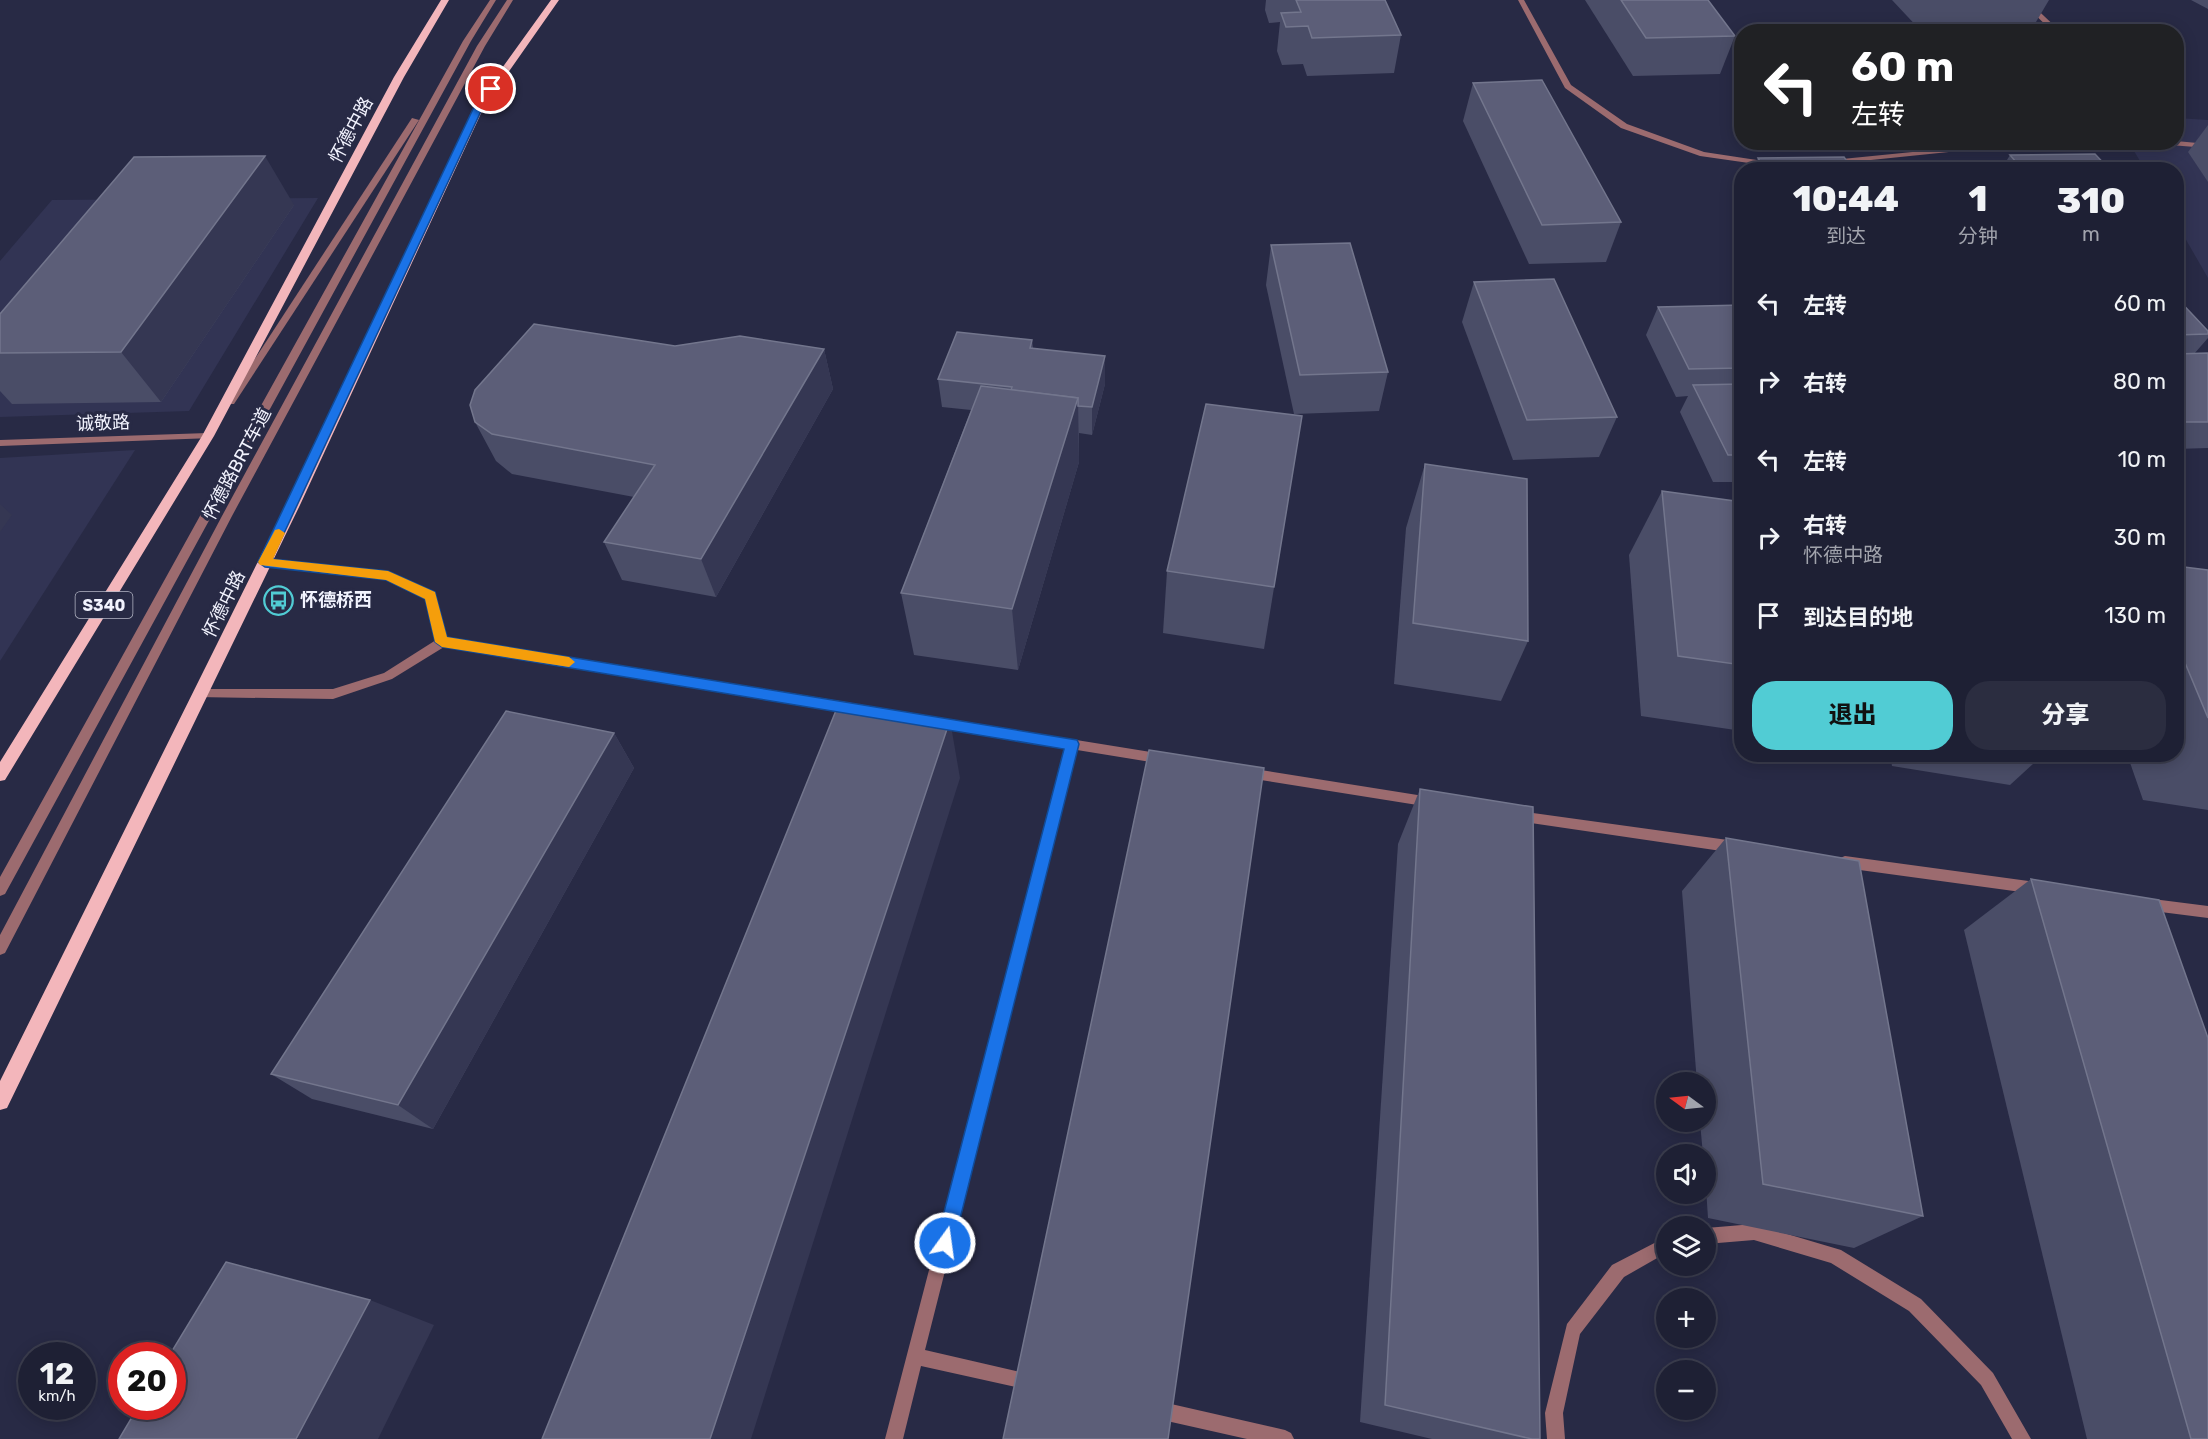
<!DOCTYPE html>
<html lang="zh">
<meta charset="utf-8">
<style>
body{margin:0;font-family:Rubik,"Noto Sans SC",sans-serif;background:#2b2d40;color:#f1f3f6;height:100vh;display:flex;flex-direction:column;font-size:22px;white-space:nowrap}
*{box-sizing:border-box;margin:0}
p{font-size:20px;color:#a1a3ac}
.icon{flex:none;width:33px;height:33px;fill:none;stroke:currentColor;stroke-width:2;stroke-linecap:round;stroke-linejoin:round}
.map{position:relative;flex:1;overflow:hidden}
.details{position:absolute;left:1734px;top:162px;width:450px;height:600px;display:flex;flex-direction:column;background:#1e2034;border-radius:24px;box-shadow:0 3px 15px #0003,0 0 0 2px #3c3e4f}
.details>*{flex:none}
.hud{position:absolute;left:1734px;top:24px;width:450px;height:126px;border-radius:24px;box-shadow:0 3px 15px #0003,0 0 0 2px #3c3e4f;background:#202124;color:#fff;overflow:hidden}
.needle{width:39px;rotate:285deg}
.tools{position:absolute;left:1656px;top:1072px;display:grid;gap:12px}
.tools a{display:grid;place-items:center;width:60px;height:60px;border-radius:50%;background:#1e2034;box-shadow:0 3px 15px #0003,0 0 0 2px #3c3e4f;font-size:30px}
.speed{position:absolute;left:18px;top:1342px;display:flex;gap:12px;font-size:30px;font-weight:700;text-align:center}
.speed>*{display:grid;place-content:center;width:78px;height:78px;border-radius:50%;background:#1e2034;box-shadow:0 3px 15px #0003,0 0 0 2px #3c3e4f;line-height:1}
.speed small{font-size:15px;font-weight:400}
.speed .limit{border:9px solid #d22;background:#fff;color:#111}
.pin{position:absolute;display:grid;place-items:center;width:51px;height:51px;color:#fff;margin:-26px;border:3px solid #fff;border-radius:50%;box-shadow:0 2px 6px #0007}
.me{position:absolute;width:66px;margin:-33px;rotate:14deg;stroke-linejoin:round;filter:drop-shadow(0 0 4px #0008)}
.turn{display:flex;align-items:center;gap:21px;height:126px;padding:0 18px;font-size:27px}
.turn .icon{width:78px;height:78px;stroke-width:2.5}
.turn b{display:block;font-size:42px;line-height:51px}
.eta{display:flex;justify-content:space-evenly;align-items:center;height:102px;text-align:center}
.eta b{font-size:36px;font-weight:800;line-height:42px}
.primary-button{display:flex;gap:12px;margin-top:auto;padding:12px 18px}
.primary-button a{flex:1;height:69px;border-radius:24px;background:#51ccd4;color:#111;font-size:24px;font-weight:800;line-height:69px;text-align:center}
.primary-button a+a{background:#2b2d40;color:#f1f3f6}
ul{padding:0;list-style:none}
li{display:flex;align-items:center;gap:18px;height:78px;padding:0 18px}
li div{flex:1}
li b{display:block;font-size:22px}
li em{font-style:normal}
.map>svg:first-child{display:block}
.built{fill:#323454}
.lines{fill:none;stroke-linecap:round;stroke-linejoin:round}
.lane{fill:#9c6b6f;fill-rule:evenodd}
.street{fill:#9c6b6f;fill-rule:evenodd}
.primary{fill:#f3b6bb;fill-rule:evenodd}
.wall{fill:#4a4d67}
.shaded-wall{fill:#353753}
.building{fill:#5c5e78;stroke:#73768d;stroke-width:1.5}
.route{fill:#1a73e8;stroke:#114b97;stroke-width:1.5}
.slow{fill:#f59e0b}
.labels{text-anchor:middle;stroke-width:6;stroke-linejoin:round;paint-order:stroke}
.shield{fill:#282a45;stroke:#b5b7c6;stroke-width:1.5}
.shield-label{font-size:16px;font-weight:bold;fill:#f2f3fe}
.street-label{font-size:18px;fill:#f2f3fe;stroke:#282a45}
.poi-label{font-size:18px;font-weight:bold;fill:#f2f3fe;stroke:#282a45;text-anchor:start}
</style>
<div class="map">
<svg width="2208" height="1439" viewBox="0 0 2208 1439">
<rect width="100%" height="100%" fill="#282a45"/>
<g class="built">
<path d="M 2177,118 L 2208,120 L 2208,278 L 2177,224 L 2176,170 L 2145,169 L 2129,143 L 2176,142 Z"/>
<path d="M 318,198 L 189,411 L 0,417 L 0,261 L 52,200 Z"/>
<path d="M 135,450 L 0,661 L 0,458 Z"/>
</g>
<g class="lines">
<g class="lane">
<path d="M 490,0 L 496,0 L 471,41 L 5,894 L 0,896 L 0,877 L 463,41 Z"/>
<path d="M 507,0 L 513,0 L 485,46 L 232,516 L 5,953 L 0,955 L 0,935 L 222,516 L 477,46 Z"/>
<path d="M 1518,0 L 1524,0 L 1571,85 L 1627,124 L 1704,152 L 1770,162 L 1774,164 L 1770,166 L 1700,156 L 1621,128 L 1565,88 Z"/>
<path d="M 2020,0 L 2027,0 L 2061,32 L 2053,32 Z"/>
<path d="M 412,118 L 419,120 L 234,404 L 228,404 L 228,400 Z"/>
<path d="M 2176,141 L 2208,144 L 2208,148 L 2170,145 L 2166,143 Z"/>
<path d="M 2013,142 L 2047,142 L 1832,164 L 1828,162 L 1832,160 Z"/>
<path d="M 265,558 L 388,572 L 435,593 L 447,638 L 852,703 L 856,705 L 858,708 L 856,711 L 852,713 L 444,647 L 392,679 L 333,699 L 196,697 L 194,694 L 196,691 L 200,689 L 333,689 L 384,673 L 436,640 L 426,598 L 386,580 L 265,566 L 260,562 Z"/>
<path d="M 934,717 L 1163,754 L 1167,755 L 1169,759 L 1167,763 L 1163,764 L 1077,750 L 925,1350 L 1029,1374 L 1035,1376 L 1037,1382 L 1035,1388 L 1029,1390 L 921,1366 L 903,1439 L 885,1439 L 1065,748 L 934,727 L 930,725 L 928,722 L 930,719 Z"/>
<path d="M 1248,768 L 1430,797 L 1434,798 L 1436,802 L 1434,806 L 1430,807 L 1248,778 L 1244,777 L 1242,773 L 1244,769 Z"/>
<path d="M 1518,811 L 1735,841 L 1740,843 L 1741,847 L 1740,851 L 1735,853 L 1518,821 L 1514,820 L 1512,816 L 1514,812 Z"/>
<path d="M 1845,856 L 2035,882 L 2040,884 L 2042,888 L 2040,892 L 2035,894 L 1845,868 L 1840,866 L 1838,862 L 1840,858 Z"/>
<path d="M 2145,898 L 2208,906 L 2208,918 L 2145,910 L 2140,908 L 2138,904 L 2140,900 Z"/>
<path d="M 1754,1224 L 1841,1250 L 1921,1299 L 1993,1373 L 2031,1439 L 2012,1439 L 1981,1385 L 1909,1311 L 1831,1263 L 1754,1240 L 1706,1244 L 1706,1228 Z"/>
<path d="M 1666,1237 L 1666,1253 L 1624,1277 L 1580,1334 L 1563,1413 L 1565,1439 L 1547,1439 L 1545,1413 L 1567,1324 L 1612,1265 Z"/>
<path d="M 1158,1401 L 1285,1430 L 1291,1433 L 1294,1439 L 1247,1439 L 1158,1419 L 1152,1416 L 1149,1410 L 1152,1404 Z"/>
</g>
<path class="street" d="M 208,433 L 212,434 L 212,438 L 0,446 L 0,440 Z"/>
<g class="primary">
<path d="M 441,0 L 449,0 L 404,77 L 214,436 L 5,780 L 0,781 L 0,762 L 202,436 L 394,77 Z"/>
<path d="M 551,0 L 559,0 L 484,107 L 300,505 L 7,1108 L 0,1110 L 0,1081 L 286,505 L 474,107 Z"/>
</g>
</g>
<g class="wall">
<path d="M 1266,0 L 1385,0 L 1401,35 L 1394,73 L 1307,76 L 1303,64 L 1282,65 L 1277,51 L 1280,22 L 1269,23 L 1265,10 Z"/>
<path d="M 1585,0 L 1708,0 L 1735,36 L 1720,74 L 1633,76 Z"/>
<path d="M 1892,0 L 2049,0 L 2030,32 L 1922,32 Z"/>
<path d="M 2191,0 L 2208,0 L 2208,9 Z"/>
<path d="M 1473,83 L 1621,222 L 1606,262 L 1529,264 L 1463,121 Z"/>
<path d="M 2208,125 L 2208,182 L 2188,152 Z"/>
<path d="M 2010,155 L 2110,170 L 2001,170 Z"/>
<path d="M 1758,158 L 1853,170 L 1753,170 Z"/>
<path d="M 294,205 L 161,402 L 12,404 L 0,391 L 0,314 Z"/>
<path d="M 1271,245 L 1388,372 L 1379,411 L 1294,414 L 1266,285 Z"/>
<path d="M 1474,282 L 1617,417 L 1599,457 L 1513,460 L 1462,322 Z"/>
<path d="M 2176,297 L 2208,331 L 2208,338 L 2194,354 L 2208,353 L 2208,448 L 2176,449 Z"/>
<path d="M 1742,305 L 1742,482 L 1713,482 L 1680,412 L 1688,396 L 1676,397 L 1646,335 L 1658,307 Z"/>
<path d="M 1032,340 L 1033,348 L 1105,384 L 1092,435 L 1079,433 L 1079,462 L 1018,670 L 914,655 L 901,593 L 971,410 L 942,407 L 938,379 Z"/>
<path d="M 675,346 L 824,349 L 833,389 L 716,597 L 622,580 L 604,542 L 634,497 L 512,474 L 496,461 L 475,422 Z"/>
<path d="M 1302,416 L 1264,649 L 1163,633 L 1167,571 Z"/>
<path d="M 1425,464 L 1528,641 L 1501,701 L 1394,684 L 1406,528 Z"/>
<path d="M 1662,491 L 1742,502 L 1742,731 L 1641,716 L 1629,555 Z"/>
<path d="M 2176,566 L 2208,570 L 2208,810 L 2143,800 L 2127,754 L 2176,754 Z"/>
<path d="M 614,733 L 634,768 L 433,1129 L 312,1099 L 271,1074 Z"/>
<path d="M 1890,754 L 2044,754 L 2010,785 L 1892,766 Z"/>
<path d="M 1420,789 L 1540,1439 L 1432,1439 L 1360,1422 L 1398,844 Z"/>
<path d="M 1726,838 L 1923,1216 L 1854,1248 L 1708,1218 L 1706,1188 L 1706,1155 L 1703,1155 L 1700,1122 L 1706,1122 L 1706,1083 L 1697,1083 L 1682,891 Z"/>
<path d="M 2031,879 L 2208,1439 L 2087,1439 L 1964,930 Z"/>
</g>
<g class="shaded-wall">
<path d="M 265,156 L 294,205 L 161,402 L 121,352 Z"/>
<path d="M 824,349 L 833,389 L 716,597 L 701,559 Z"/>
<path d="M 1105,356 L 1105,384 L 1092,435 L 1092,407 Z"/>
<path d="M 1078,398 L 1079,462 L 1018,670 L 1012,609 Z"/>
<path d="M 0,504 L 12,515 L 0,532 Z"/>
<path d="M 950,720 L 960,778 L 751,1439 L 710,1439 Z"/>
<path d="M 614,733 L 634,768 L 433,1129 L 398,1105 Z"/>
<path d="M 370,1300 L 434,1325 L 378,1439 L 296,1439 Z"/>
</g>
<g class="building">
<path d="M 1296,0 L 1385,0 L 1401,35 L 1312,38 L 1308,26 L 1286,27 L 1281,13 L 1301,12 Z"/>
<path d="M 1621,0 L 1708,0 L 1735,36 L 1646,38 Z"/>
<path d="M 1542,80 L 1621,222 L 1542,225 L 1473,83 Z"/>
<path d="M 2095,154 L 2110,170 L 2023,170 L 2010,155 Z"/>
<path d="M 265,156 L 121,352 L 0,353 L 0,314 L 134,157 Z"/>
<path d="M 1844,157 L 1853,170 L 1765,170 L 1758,158 Z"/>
<path d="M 1350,243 L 1388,372 L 1300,375 L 1271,245 Z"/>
<path d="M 1554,279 L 1617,417 L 1527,420 L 1474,282 Z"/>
<path d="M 2176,297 L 2208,331 L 2208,334 L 2176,335 Z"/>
<path d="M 1742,305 L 1742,368 L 1689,369 L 1658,307 Z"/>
<path d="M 534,324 L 675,346 L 740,336 L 824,349 L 701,559 L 604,542 L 655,465 L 492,434 L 475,422 L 470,405 L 475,390 Z"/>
<path d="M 957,332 L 1032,340 L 1030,348 L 1105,356 L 1092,407 L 1078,406 L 1078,398 L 1011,390 L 1012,387 L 938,379 Z"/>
<path d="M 2208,353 L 2208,422 L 2176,422 L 2176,354 Z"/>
<path d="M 1742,384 L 1742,455 L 1728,455 L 1693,385 Z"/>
<path d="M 981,386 L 1078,398 L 1012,609 L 901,593 Z"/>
<path d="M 1206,404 L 1302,416 L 1274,587 L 1167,571 Z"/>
<path d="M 1425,464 L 1527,479 L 1528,641 L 1413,623 Z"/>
<path d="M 1662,491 L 1742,502 L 1742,665 L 1678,656 Z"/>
<path d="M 2176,566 L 2208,570 L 2208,718 L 2176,641 Z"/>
<path d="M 839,703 L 950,720 L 710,1439 L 542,1439 Z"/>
<path d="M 506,711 L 614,733 L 398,1105 L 271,1074 Z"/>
<path d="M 1149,750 L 1264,768 L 1168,1439 L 1003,1439 Z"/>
<path d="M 1420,789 L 1533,807 L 1540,1439 L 1532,1439 L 1385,1405 Z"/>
<path d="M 1726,838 L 1859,861 L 1923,1216 L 1763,1184 Z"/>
<path d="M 2031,879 L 2159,900 L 2208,1038 L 2208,1439 L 2191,1439 Z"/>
<path d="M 226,1262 L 370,1300 L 296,1439 L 119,1439 L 138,1407 L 172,1407 L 172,1356 L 169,1356 Z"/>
</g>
<path class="route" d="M 488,87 L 496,89 L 483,107 L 272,559 L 388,571 L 435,592 L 447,637 L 1077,740 L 1079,744 L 954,1243 L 951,1249 L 945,1252 L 939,1249 L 936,1243 L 1064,749 L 442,647 L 435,642 L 425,599 L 386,580 L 265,567 L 258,562 L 474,107 Z"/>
<path class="slow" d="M 279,529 L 285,533 L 273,559 L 388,571 L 435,592 L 447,637 L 569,657 L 575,662 L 569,667 L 442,647 L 435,642 L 425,599 L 386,580 L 260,565 L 258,562 L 275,530 Z"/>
<defs>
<symbol id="bus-ring" viewBox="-11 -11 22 22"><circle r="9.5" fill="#282a45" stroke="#51ccd4" stroke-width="1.5"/><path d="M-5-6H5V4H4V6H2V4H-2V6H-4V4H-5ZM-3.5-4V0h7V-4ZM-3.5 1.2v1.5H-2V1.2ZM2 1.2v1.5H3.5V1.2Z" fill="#51ccd4"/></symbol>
</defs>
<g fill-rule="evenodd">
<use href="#bus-ring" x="262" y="584" width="33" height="33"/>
</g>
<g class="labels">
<rect class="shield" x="75.5" y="592" width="57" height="26" rx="4.5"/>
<g class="shield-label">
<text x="104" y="611">S340</text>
</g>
<g class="street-label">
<text transform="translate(351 130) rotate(-62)" y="6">怀德中路</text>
<text transform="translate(103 423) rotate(-2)" y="6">诚敬路</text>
<text transform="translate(237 464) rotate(-62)" y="6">怀德路BRT车道</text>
<text transform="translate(224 604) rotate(-64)" y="6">怀德中路</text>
</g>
<g class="poi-label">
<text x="300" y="606">怀德桥西</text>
</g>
</g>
</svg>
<div class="tools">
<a><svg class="needle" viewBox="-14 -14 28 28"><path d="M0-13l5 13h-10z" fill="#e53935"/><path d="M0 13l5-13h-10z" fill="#a1a3ac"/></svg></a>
<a><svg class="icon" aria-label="sound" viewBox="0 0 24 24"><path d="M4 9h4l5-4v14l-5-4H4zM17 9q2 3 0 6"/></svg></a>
<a><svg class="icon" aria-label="layers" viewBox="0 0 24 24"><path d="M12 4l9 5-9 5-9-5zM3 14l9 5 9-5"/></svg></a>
<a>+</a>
<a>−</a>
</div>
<div class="speed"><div>12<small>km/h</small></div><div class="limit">20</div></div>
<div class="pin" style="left:491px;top:89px;background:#d93025"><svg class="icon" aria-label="arrive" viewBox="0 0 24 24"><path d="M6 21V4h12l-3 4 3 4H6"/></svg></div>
<svg class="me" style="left:945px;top:1243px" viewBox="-20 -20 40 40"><circle r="17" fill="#1a73e8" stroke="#fff" stroke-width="3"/><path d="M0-11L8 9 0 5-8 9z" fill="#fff"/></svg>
<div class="hud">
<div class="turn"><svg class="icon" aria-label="left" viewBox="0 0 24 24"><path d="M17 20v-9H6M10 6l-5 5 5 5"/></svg><div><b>60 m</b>左转</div></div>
</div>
<section class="details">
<div class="eta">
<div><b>10:44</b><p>到达</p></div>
<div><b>1</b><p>分钟</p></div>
<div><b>310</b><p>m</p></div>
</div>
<ul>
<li><svg class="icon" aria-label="left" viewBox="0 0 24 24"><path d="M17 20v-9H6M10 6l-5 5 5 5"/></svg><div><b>左转</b></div><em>60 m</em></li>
<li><svg class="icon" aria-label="right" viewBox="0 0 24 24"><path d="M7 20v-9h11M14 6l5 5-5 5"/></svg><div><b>右转</b></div><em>80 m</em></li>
<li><svg class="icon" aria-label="left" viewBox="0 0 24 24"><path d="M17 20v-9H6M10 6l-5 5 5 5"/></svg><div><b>左转</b></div><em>10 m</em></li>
<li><svg class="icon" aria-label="right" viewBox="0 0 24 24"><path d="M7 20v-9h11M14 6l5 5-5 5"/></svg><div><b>右转</b><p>怀德中路</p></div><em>30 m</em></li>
<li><svg class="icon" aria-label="arrive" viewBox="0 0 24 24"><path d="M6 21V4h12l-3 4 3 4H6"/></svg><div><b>到达目的地</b></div><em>130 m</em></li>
</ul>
<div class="primary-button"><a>退出</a><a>分享</a></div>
</section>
</div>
